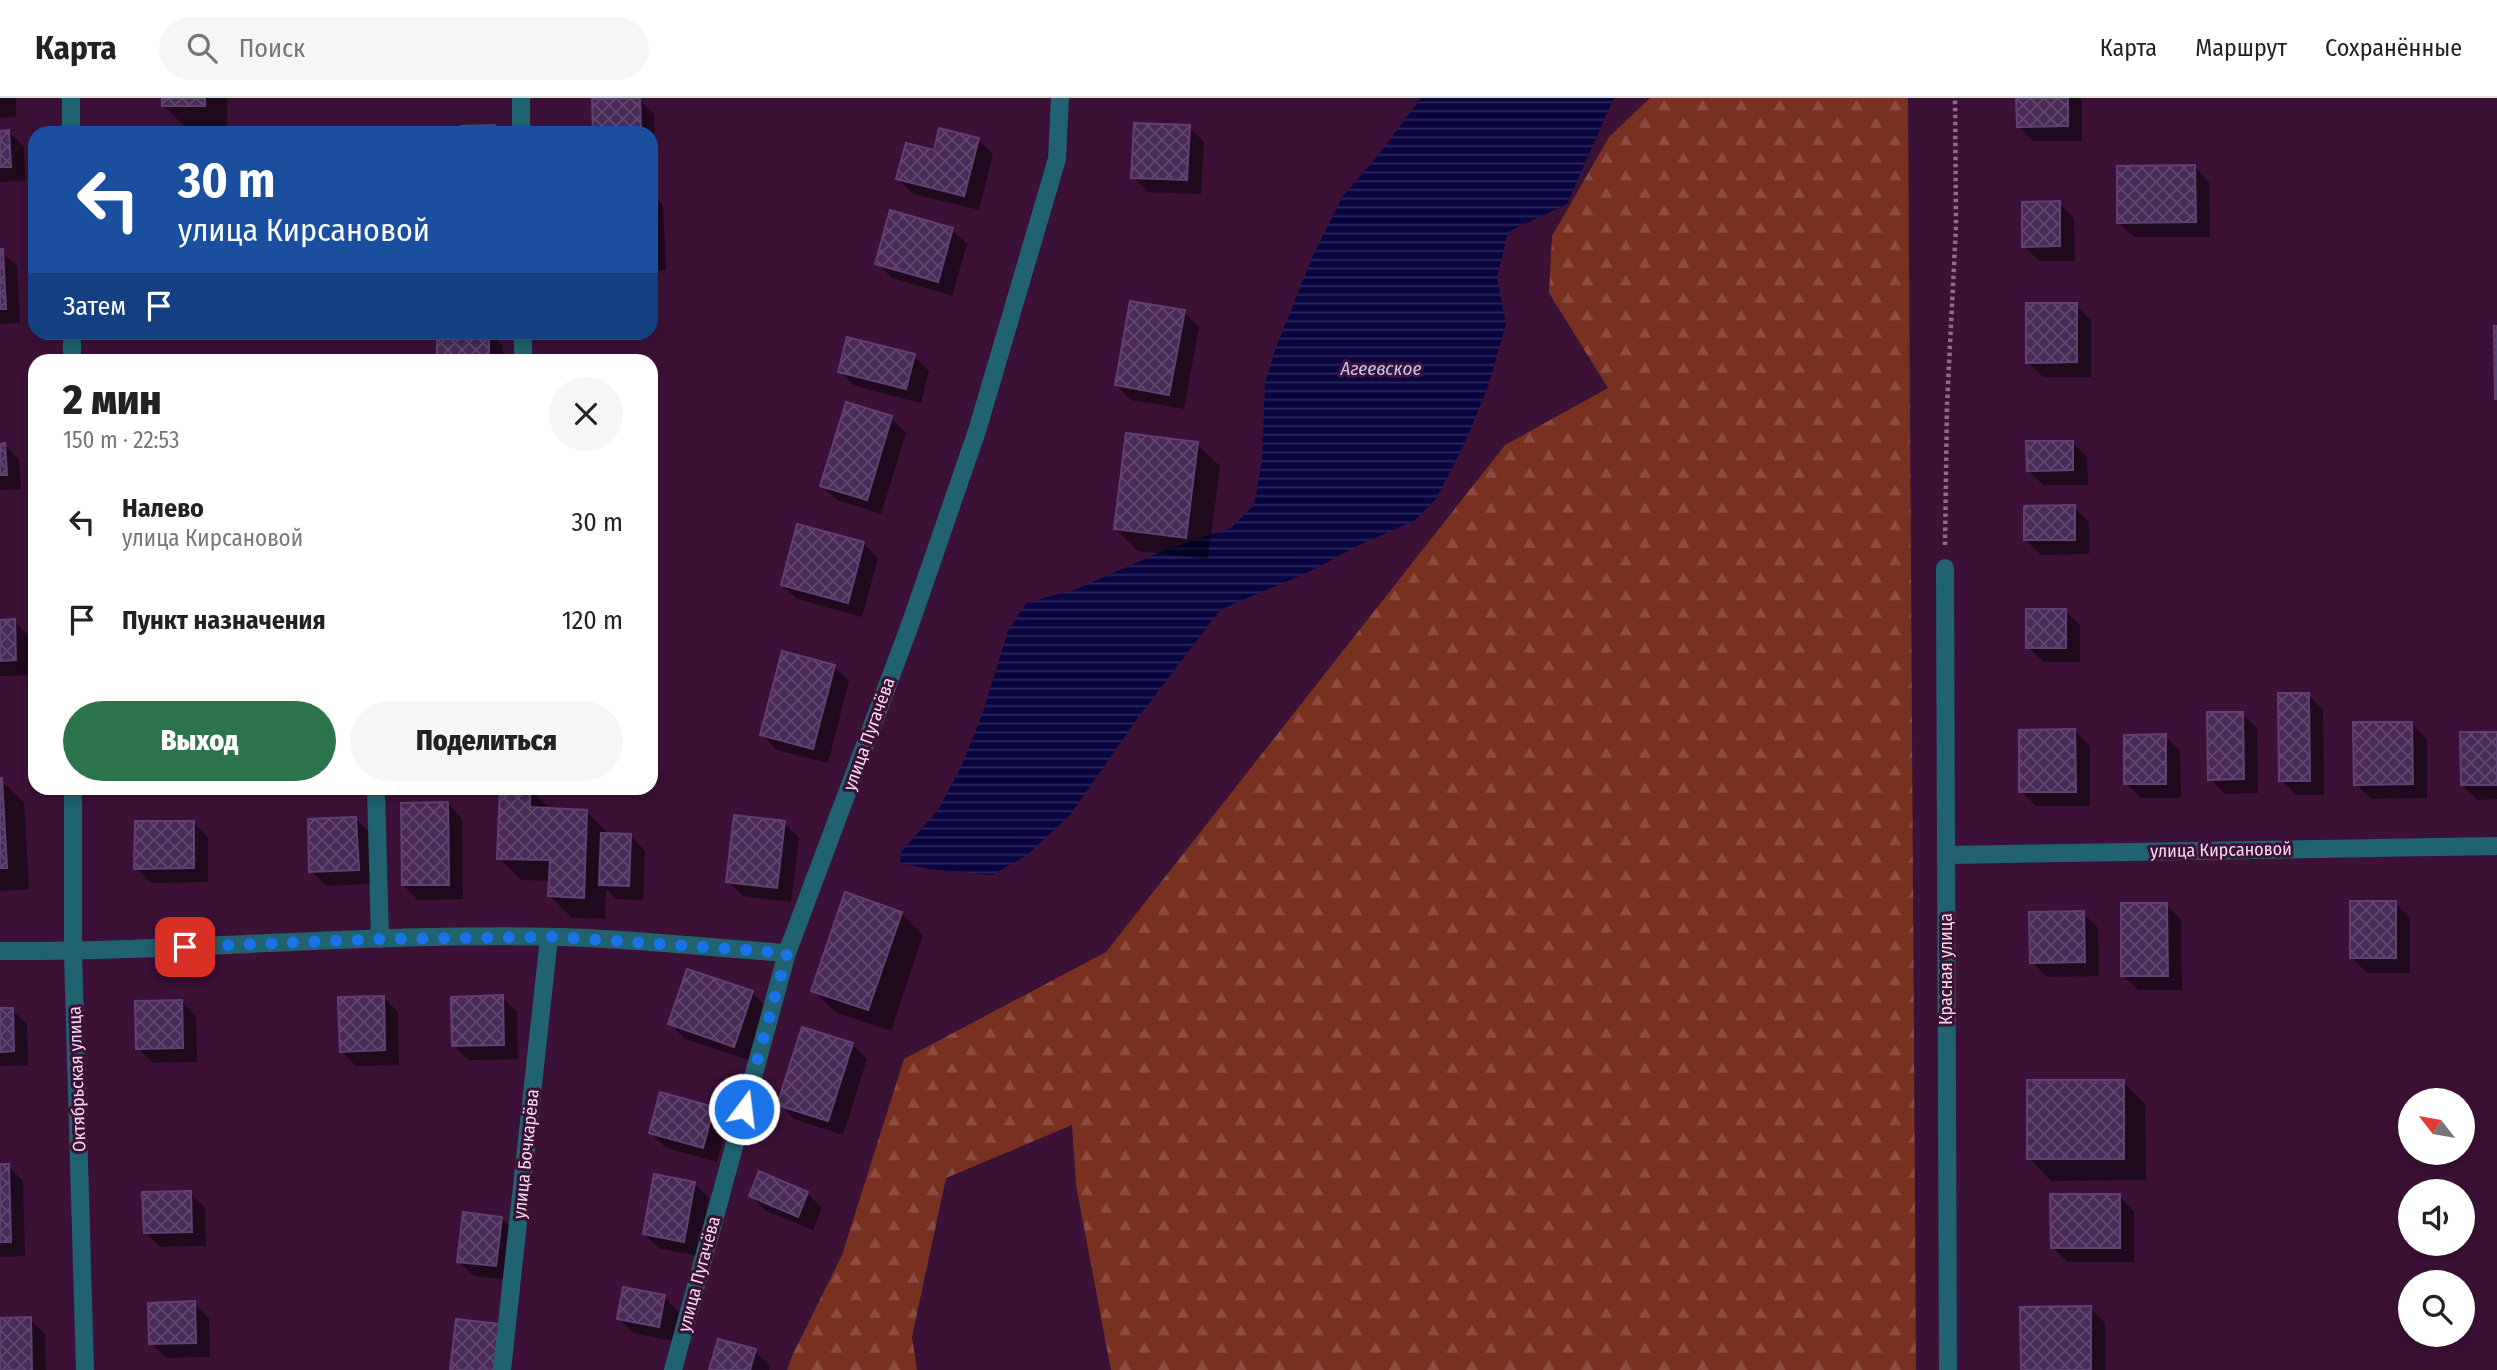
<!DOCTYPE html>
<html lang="ru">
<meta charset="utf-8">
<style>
body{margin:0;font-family:"Fira Sans Condensed",sans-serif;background:#f6f6f6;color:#222;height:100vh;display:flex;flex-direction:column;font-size:26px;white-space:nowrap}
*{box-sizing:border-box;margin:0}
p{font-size:23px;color:#767676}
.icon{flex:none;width:38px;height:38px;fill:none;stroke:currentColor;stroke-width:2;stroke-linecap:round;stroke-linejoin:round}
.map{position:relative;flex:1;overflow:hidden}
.drawer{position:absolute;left:28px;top:256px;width:630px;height:441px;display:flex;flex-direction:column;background:#fff;border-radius:21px;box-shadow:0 4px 10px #0003}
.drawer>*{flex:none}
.top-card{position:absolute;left:28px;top:28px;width:630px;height:214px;border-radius:21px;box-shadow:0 4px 10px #0003;background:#1a4fa0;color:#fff;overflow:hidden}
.needle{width:46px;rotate:301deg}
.tools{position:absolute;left:2398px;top:990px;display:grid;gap:14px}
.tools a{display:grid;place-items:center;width:77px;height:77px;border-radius:50%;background:#fff;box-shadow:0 4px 10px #0003;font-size:35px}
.pin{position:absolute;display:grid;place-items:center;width:60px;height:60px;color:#fff;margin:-30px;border-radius:14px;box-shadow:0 4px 10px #0006}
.me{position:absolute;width:77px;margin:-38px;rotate:15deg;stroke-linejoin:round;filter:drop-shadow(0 0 5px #0008)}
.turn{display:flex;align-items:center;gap:24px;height:147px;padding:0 35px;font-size:32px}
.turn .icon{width:91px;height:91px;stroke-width:2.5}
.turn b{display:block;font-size:49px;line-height:60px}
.then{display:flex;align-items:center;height:66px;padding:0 35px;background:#0003;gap:14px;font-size:26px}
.round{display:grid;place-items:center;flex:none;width:74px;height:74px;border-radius:37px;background:#f6f6f6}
.headline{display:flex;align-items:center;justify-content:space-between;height:119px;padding:0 35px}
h1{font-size:42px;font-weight:800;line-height:52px}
.cta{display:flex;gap:14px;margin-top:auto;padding:14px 35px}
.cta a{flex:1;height:80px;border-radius:42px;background:#2c744c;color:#fff;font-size:28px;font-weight:800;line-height:80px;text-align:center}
.cta a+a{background:#f6f6f6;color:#222}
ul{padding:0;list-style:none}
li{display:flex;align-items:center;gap:21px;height:98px;padding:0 35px}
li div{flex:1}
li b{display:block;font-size:26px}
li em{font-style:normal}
header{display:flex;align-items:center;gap:42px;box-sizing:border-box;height:98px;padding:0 35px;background:#fff;border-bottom:2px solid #e0e0e0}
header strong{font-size:33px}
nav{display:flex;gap:38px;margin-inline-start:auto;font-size:24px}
.search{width:490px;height:63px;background:#f6f6f6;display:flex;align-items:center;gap:18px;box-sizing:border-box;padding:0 24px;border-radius:38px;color:#767676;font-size:26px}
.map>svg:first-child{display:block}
.forest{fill:url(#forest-firs)}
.water{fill:url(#water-rules)}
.shadow{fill:#0007}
.building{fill:url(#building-cross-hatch);stroke:#5f416f;stroke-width:2}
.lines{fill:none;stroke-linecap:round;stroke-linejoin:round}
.path{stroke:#8f6c89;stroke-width:4.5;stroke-dasharray:3.5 3.5;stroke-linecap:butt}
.minor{stroke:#20626f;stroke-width:18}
.route{stroke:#1a73e8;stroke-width:12;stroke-dasharray:0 21.6}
.labels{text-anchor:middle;stroke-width:6;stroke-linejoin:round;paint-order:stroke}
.street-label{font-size:18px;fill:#f4d9ee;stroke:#3b1135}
.water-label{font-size:19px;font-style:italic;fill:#bec9f6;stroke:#3b1135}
</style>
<header>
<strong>Карта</strong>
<div class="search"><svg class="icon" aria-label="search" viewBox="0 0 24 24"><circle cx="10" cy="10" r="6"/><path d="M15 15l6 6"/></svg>Поиск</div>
<nav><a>Карта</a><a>Маршрут</a><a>Сохранённые</a></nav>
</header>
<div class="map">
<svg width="2497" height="1272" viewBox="0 0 2497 1272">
<defs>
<pattern id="forest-firs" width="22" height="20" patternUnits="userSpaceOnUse" patternTransform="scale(1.75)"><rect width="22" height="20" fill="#783020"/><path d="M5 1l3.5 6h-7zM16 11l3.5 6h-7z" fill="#8c4d41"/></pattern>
<pattern id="water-rules" width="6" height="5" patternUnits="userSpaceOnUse" patternTransform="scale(1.75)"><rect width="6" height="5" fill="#09043f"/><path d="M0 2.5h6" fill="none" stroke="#2d285b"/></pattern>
<pattern id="building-cross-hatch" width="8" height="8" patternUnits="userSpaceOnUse" patternTransform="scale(1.75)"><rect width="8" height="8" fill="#472a56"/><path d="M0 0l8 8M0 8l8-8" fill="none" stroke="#62486f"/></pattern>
</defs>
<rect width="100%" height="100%" fill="#3b1135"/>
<path class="forest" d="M 1650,0 L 1908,0 L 1916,1272 L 1111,1272 L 1076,1087 L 1072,1027 L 946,1080 L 912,1239 L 917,1272 L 787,1272 L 792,1258 L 842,1157 L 904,961 L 1106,854 L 1505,347 L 1608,290 L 1549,195 L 1552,138 L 1609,39 Z"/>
<path class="water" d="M 1421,0 L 1614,0 L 1567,106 L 1508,134 L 1497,179 L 1506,226 L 1488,289 L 1463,349 L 1436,401 L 1414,423 L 1361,446 L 1309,474 L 1220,512 L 1137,621 L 1070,717 L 1026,758 L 992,777 L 929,771 L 900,765 L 901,754 L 938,712 L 961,669 L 984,611 L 1008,533 L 1026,505 L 1077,491 L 1167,451 L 1231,430 L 1254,407 L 1262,362 L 1265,285 L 1276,249 L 1314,155 L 1343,98 L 1376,60 Z"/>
<g class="shadow">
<path d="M 0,0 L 16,0 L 16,19 L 0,20 Z"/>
<path d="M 164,0 L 227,0 L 227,30 L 186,30 L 164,8 Z"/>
<path d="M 2018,0 L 2079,0 L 2082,3 L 2082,43 L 2033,43 L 2018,28 Z"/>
<path d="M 639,1 L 654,16 L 655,53 L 651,53 L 651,35 L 595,35 Z"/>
<path d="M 1189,29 L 1204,44 L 1201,96 L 1148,94 L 1133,79 Z"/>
<path d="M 0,34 L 9,34 L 24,49 L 25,83 L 0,84 Z"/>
<path d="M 978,42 L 993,56 L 979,112 L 913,96 L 898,81 L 935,54 Z"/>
<path d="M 2195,69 L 2209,84 L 2210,139 L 2134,139 L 2119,125 Z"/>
<path d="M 651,95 L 663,107 L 666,172 L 651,172 Z"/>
<path d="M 2059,105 L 2074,120 L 2075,163 L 2039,163 L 2024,148 Z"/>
<path d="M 952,132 L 967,146 L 952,198 L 892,180 L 877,165 Z"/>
<path d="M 0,153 L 17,168 L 20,225 L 0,226 Z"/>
<path d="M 2076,207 L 2091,222 L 2091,279 L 2043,279 L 2028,264 Z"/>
<path d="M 1184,214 L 1199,229 L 1184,311 L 1131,302 L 1116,287 Z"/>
<path d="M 141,234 L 201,234 L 201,238 L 145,238 Z"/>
<path d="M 439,234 L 489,234 L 503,248 L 503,262 L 439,262 Z"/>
<path d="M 580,234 L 614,234 L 583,238 Z"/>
<path d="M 914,258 L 929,273 L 921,305 L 855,288 L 840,274 Z"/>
<path d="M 891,320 L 906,335 L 881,416 L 837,402 L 822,388 Z"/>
<path d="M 2072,344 L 2087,359 L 2088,387 L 2043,387 L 2028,372 Z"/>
<path d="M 1197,346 L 1220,368 L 1208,461 L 1138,453 L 1116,431 Z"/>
<path d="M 0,347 L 5,347 L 19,362 L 21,391 L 0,392 Z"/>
<path d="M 2074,409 L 2089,424 L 2089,456 L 2041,457 L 2026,442 Z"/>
<path d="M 863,445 L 878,460 L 862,519 L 797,501 L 782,487 Z"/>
<path d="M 2065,513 L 2080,527 L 2080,564 L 2043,564 L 2028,549 Z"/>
<path d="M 0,523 L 14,523 L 29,538 L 31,577 L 0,578 Z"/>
<path d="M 834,569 L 849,583 L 828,665 L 777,652 L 762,637 Z"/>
<path d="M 2308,597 L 2323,612 L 2324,697 L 2296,697 L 2281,682 Z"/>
<path d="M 2242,616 L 2257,630 L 2258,695 L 2225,696 L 2210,681 Z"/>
<path d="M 2412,626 L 2427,641 L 2427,700 L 2371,701 L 2356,686 Z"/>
<path d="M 2075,633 L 2090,648 L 2090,708 L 2036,708 L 2021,693 Z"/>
<path d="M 2497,635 L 2497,701 L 2477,702 L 2462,687 Z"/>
<path d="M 2165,638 L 2180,653 L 2181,700 L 2141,700 L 2126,685 Z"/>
<path d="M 0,682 L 24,704 L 29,791 L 0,793 Z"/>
<path d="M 501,690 L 530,691 L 550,712 L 586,713 L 608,735 L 631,738 L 645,753 L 643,802 L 616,801 L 606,791 L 605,821 L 572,820 L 550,798 L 551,783 L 521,782 L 499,760 Z"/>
<path d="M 448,706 L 462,721 L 463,801 L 418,802 L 403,787 Z"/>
<path d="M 356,721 L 371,736 L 373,786 L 326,788 L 311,773 Z"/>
<path d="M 193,724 L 208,739 L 208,784 L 151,785 L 136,770 Z"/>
<path d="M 784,725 L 799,740 L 791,804 L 743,798 L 728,784 Z"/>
<path d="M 2395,805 L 2410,820 L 2410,875 L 2367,875 L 2352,860 Z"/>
<path d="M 2167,807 L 2181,822 L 2182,892 L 2138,892 L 2123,877 Z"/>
<path d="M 901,815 L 923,837 L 891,933 L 835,914 L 813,892 Z"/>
<path d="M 2083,815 L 2098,830 L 2099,878 L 2047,879 L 2032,864 Z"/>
<path d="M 752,895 L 767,909 L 749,962 L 685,941 L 670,926 Z"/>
<path d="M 383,899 L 398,914 L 399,967 L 356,968 L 341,953 Z"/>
<path d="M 502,899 L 517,914 L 518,961 L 469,962 L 454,948 Z"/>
<path d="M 181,903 L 196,918 L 197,964 L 153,965 L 138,950 Z"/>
<path d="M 0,912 L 12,912 L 27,926 L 28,967 L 0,968 Z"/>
<path d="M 852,946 L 867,961 L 843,1037 L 794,1021 L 779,1006 Z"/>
<path d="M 2123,984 L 2145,1006 L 2146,1082 L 2051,1083 L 2029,1060 Z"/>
<path d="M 713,1010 L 728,1025 L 717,1064 L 666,1050 L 651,1035 Z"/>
<path d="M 0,1068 L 8,1068 L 23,1083 L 25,1158 L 0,1159 Z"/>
<path d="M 694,1085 L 709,1100 L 698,1158 L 659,1150 L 644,1136 Z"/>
<path d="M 190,1095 L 205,1110 L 206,1148 L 160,1149 L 145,1134 Z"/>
<path d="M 807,1095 L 822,1110 L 813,1132 L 766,1113 L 751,1098 Z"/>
<path d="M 2119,1098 L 2134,1113 L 2134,1164 L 2067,1164 L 2052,1149 Z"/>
<path d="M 501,1120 L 516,1135 L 511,1182 L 474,1178 L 459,1164 Z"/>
<path d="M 664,1199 L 679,1214 L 673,1243 L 633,1235 L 618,1220 Z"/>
<path d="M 194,1205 L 209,1220 L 210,1259 L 166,1260 L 151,1245 Z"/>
<path d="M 2090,1210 L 2105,1225 L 2105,1272 L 2022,1272 Z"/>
<path d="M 30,1221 L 45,1236 L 46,1272 L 0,1272 L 0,1222 Z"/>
<path d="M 755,1253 L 770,1268 L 769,1272 L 711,1272 Z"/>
</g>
<g class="building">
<rect x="162" y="0" width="43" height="8"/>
<path d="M 640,0 L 641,35 L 593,35 L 592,1 Z"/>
<path d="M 2016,0 L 2068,0 L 2068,28 L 2017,29 Z"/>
<path d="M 1134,25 L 1190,27 L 1187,82 L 1131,80 Z"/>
<path d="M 495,27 L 496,35 L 461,35 L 461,28 Z"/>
<path d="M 939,30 L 979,40 L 964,98 L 896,81 L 906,45 L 934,52 Z"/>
<path d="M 9,32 L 11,69 L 0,69 L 0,33 Z"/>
<path d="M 2195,67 L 2196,124 L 2117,125 L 2117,68 Z"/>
<path d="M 2060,103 L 2060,148 L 2022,149 L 2022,104 Z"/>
<path d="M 890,112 L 953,130 L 938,184 L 875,166 Z"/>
<path d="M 0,151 L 3,151 L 6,211 L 0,211 Z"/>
<path d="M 1130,203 L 1185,212 L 1169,297 L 1115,287 Z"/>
<path d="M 2026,205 L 2077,205 L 2077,264 L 2026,265 Z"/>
<path d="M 2494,228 L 2497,228 L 2497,301 L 2495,301 Z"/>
<rect x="437" y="234" width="52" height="28"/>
<path d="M 847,239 L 915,256 L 906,291 L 838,274 Z"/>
<path d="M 846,304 L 892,318 L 867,402 L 820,388 Z"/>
<path d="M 1126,335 L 1198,344 L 1186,440 L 1114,431 Z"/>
<path d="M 2026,343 L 2073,343 L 2073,372 L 2027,373 Z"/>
<path d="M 5,345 L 7,377 L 0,377 L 0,346 Z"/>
<path d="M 2075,407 L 2075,442 L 2024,442 L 2024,408 Z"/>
<path d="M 797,426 L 864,444 L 848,505 L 781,487 Z"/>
<rect x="2026" y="511" width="40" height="39"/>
<path d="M 15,521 L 16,562 L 0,563 L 0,522 Z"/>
<path d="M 782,553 L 835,567 L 813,651 L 760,637 Z"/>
<path d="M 2278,595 L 2309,595 L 2310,683 L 2279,683 Z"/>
<path d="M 2207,614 L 2243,614 L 2244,681 L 2208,682 Z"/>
<path d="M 2353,624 L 2412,624 L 2413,686 L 2354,687 Z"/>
<path d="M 2075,631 L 2076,694 L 2019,694 L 2019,632 Z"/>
<path d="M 2460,634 L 2497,634 L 2497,687 L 2461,687 Z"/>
<path d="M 2166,636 L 2166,686 L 2124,686 L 2124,637 Z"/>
<path d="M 0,680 L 2,680 L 7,770 L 0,770 Z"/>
<path d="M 500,690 L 530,690 L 530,709 L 587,712 L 584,800 L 548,798 L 550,762 L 497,761 Z"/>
<path d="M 448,704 L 449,787 L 402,787 L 401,705 Z"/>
<path d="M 734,717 L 785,723 L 777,790 L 726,784 Z"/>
<path d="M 356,719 L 359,772 L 309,774 L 308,721 Z"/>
<path d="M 135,723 L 194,723 L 194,770 L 134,771 Z"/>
<path d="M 601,735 L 631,736 L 629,788 L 599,787 Z"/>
<path d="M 845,794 L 902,814 L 868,912 L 811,893 Z"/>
<rect x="2350" y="803" width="46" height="57"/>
<path d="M 2121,805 L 2167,805 L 2168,878 L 2121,878 Z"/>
<path d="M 2084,813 L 2085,864 L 2030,865 L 2029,814 Z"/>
<path d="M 687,871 L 753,893 L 734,949 L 668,926 Z"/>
<path d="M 503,897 L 504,947 L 452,948 L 451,899 Z"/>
<path d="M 384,898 L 385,952 L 340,954 L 338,899 Z"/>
<path d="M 182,902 L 183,950 L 136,951 L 135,903 Z"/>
<path d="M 0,910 L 13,910 L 14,953 L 0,954 Z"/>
<path d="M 802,929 L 853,945 L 828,1023 L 777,1007 Z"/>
<rect x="2027" y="982" width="97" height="79"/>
<path d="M 660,994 L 714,1009 L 703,1050 L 649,1035 Z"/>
<path d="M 0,1066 L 9,1066 L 11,1144 L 0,1144 Z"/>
<path d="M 759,1073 L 808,1094 L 798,1119 L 749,1098 Z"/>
<path d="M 654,1076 L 695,1084 L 684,1144 L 643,1136 Z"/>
<path d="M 191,1093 L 192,1134 L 144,1135 L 142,1094 Z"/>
<path d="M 2050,1096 L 2120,1096 L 2120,1150 L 2051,1150 Z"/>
<path d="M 463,1114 L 502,1119 L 496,1168 L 457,1164 Z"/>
<path d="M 623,1189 L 665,1197 L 659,1229 L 617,1221 Z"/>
<path d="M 195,1203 L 196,1245 L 149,1246 L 148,1205 Z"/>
<path d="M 2091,1208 L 2091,1272 L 2021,1272 L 2020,1209 Z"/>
<path d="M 31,1219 L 32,1272 L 0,1272 L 0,1220 Z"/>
<path d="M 456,1221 L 500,1226 L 495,1272 L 450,1272 Z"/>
<path d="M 718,1241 L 756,1251 L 750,1272 L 709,1272 Z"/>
</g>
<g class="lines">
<path class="path" d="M 1945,447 L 1947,307 L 1956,128 L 1955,0"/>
<g class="minor">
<path d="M 71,0 L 71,35"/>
<path d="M 521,0 L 521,35"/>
<path d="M 72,234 L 72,262"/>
<path d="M 523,234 L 523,262"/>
<path d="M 1945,470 L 1948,1272"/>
<path d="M 73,690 L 73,854 L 85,1272"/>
<path d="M 376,690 L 380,841"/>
<path d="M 1946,757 L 2497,748"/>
<path d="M 0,853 C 187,854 374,834 560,839 C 636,841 712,850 787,855"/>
<path d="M 502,1272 L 549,840"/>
<path d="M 673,1272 L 787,855 L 910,527 L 977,333 L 1057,61 L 1060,0"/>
</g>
</g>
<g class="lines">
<path class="route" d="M 185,849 L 380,841 L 560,839 L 787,855 L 744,1011"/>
</g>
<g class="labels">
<g class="street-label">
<text transform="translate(869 636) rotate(-70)" y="6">улица Пугачёва</text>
<text transform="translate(2221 752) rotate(-1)" y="6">улица Кирсановой</text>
<text transform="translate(1946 871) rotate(-90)" y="6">Красная улица</text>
<text transform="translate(77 981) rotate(-92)" y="6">Октябрьская улица</text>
<text transform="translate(526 1056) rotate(-84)" y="6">улица Бочкарёва</text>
<text transform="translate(699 1176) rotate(-75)" y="6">улица Пугачёва</text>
</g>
<g class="water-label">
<text x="1381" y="277">Агеевское</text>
</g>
</g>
</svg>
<div class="tools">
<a><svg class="needle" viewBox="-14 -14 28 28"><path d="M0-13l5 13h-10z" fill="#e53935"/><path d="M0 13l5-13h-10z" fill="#767676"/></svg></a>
<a><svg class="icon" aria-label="sound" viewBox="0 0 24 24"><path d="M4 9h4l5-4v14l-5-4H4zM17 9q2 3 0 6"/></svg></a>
<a><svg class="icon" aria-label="search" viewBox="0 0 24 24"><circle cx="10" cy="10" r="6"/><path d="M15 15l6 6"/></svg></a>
</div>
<div class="pin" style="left:185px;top:849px;background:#d93025"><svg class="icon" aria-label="arrive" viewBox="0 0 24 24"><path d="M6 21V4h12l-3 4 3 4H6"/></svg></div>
<svg class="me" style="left:744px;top:1011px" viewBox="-20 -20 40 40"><circle r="17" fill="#1a73e8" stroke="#fff" stroke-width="3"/><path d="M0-11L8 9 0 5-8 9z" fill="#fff"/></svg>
<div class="top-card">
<div class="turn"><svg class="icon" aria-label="left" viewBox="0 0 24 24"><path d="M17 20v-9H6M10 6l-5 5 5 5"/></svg><div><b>30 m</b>улица Кирсановой</div></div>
<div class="then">Затем<svg class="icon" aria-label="arrive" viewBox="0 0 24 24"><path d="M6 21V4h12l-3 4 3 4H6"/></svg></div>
</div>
<section class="drawer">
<div class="headline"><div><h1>2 мин</h1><p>150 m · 22:53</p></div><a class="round"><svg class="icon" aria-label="close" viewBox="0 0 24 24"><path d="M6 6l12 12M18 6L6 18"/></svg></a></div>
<ul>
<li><svg class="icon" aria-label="left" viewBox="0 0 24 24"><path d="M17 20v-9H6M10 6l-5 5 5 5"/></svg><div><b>Налево</b><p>улица Кирсановой</p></div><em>30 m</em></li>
<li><svg class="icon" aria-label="arrive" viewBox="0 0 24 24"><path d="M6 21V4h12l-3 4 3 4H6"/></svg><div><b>Пункт назначения</b></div><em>120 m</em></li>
</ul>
<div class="cta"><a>Выход</a><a>Поделиться</a></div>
</section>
</div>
